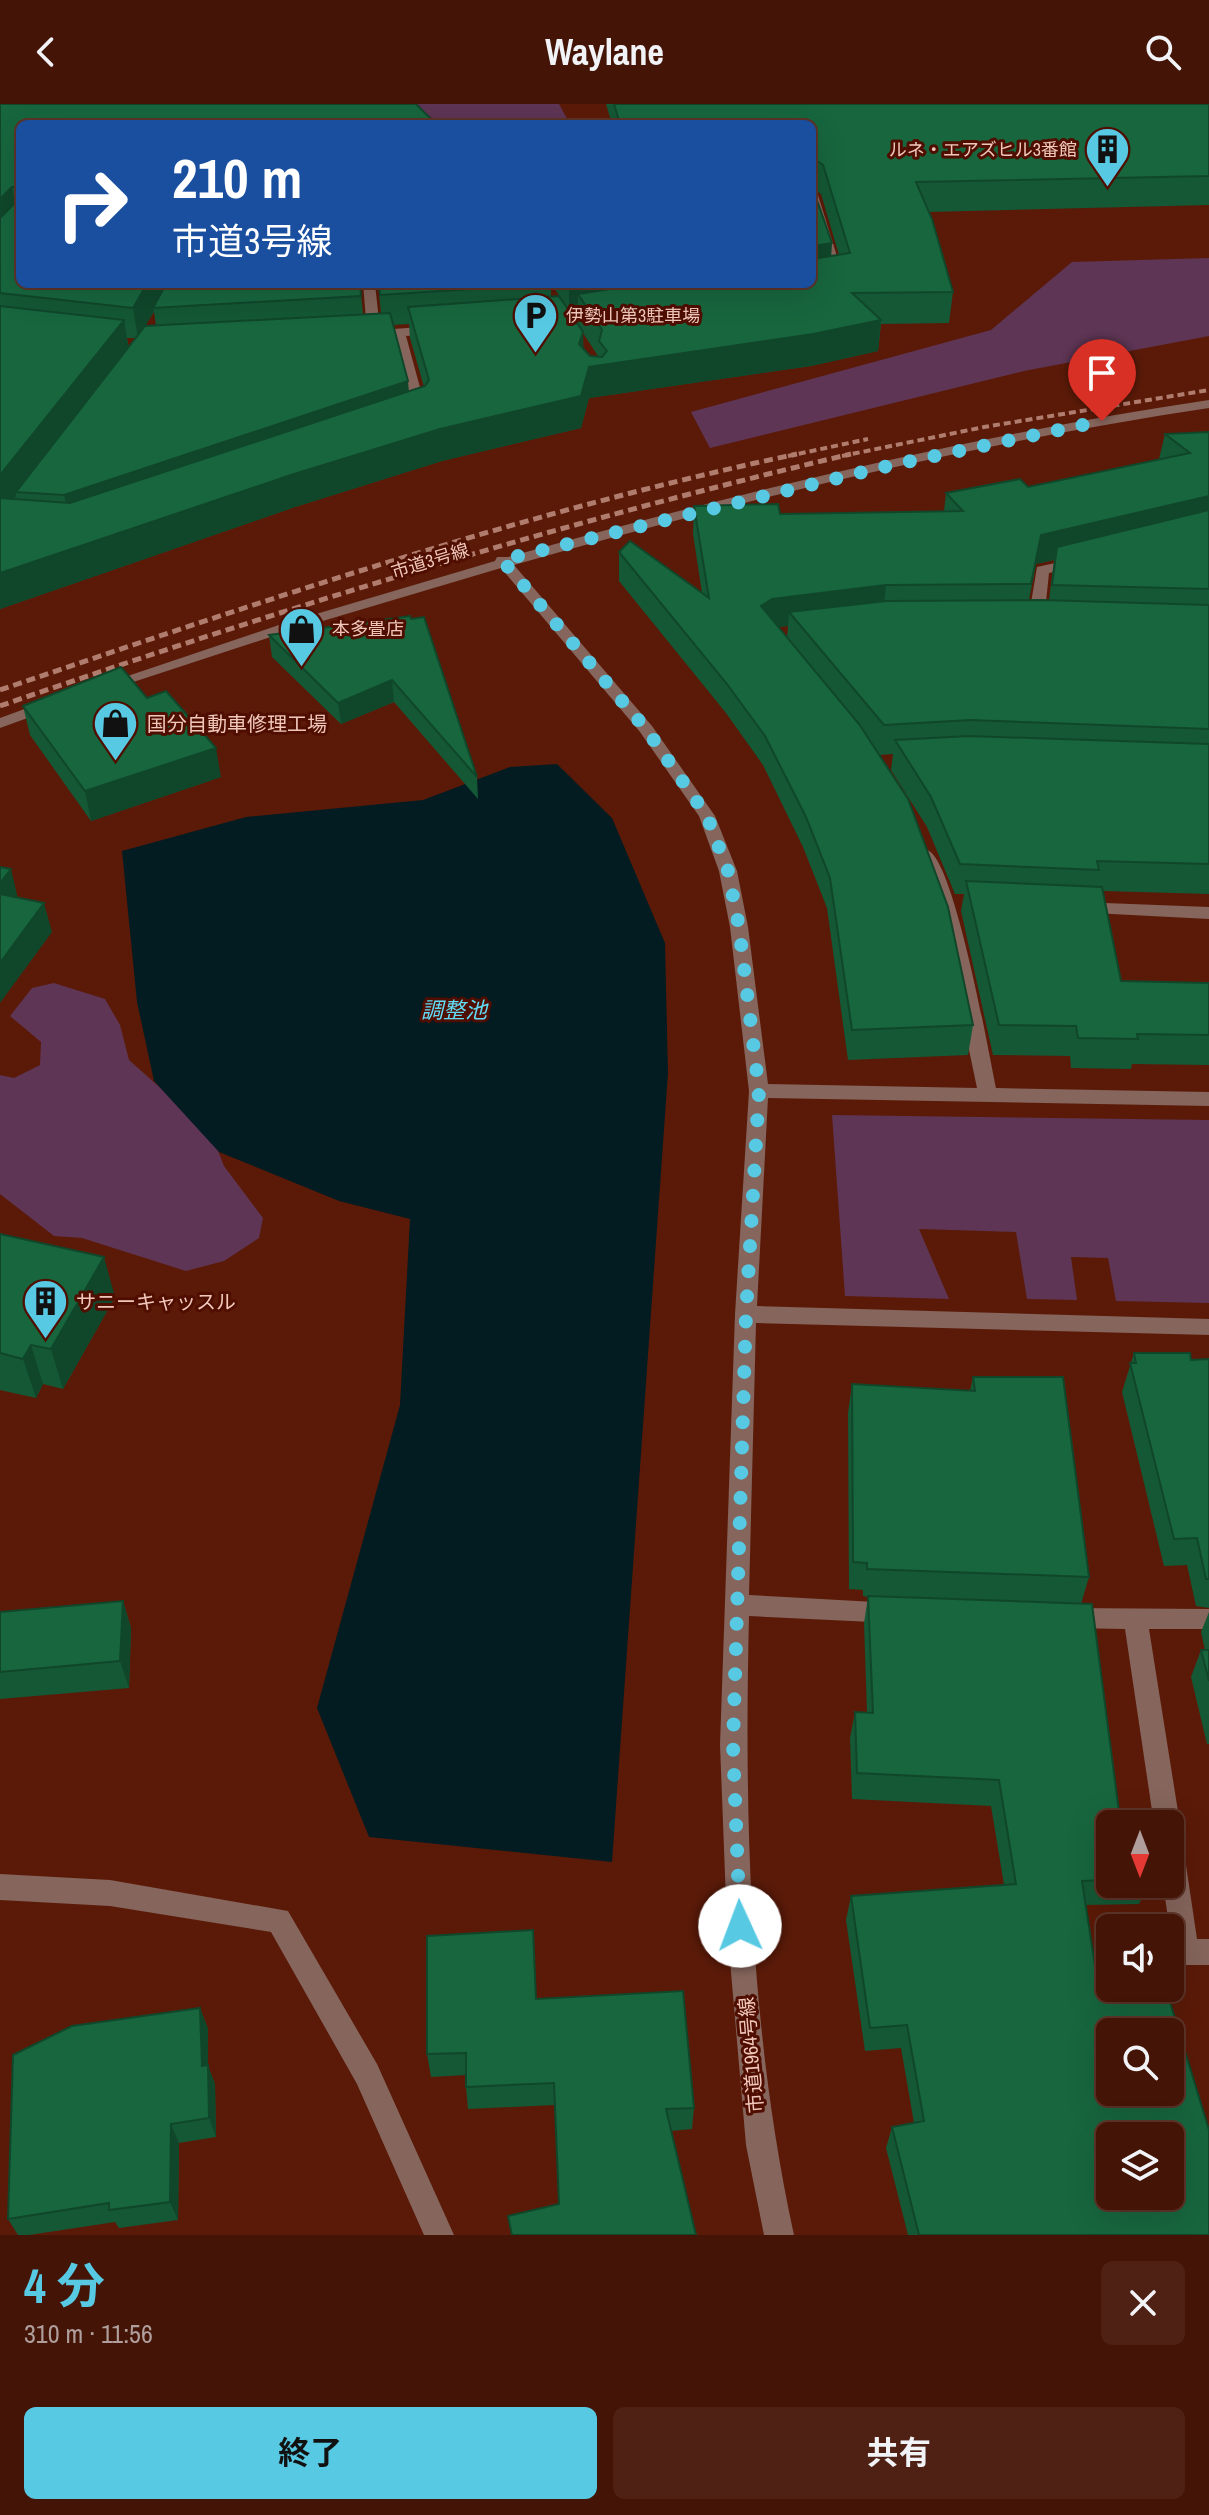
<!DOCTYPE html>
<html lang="ja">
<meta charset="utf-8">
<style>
body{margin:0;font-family:"Archivo Narrow","Noto Sans JP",sans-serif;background:#4e2114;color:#f1f3f6;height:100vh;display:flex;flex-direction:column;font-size:30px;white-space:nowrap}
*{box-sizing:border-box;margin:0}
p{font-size:26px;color:#af9e9b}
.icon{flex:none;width:44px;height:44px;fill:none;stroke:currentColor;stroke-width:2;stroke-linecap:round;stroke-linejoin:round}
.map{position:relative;height:2131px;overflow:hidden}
.details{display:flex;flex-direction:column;background:#441406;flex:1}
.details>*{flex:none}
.guide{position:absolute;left:16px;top:16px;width:800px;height:168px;border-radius:12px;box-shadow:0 8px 32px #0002,0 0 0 2px #5c3328;background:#1a4fa0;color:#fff;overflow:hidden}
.needle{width:52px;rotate:180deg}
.tools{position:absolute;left:1096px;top:1706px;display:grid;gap:16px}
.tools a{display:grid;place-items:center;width:88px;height:88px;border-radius:12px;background:#441406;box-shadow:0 8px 32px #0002,0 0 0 2px #5c3328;font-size:40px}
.pin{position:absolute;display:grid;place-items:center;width:68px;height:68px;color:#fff;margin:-82px -34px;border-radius:50% 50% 50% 0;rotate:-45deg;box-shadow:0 0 8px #0007}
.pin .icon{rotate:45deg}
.me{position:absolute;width:88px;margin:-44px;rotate:358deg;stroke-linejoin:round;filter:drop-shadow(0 0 6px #0008)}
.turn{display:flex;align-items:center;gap:28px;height:168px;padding:0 24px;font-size:36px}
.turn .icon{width:104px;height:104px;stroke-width:2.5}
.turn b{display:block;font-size:56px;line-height:68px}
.round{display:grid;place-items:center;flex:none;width:84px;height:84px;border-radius:12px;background:#4e2114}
.headline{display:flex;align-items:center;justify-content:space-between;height:136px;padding:0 24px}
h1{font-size:48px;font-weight:700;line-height:60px;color:#58c9e3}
.action{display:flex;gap:16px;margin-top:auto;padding:16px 24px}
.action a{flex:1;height:92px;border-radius:12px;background:#58c9e3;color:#111;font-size:32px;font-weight:700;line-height:92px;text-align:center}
.action a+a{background:#4e2114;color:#f1f3f6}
header{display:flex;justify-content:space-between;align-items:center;height:104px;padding:0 24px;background:#441406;font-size:36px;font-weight:700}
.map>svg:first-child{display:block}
.green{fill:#5e3554}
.water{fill:#021c22}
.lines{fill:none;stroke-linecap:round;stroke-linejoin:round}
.minor{fill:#85655c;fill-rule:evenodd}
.rail-far1{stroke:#b07c6e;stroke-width:4;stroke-dasharray:7 4;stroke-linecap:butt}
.rail{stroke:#b07c6e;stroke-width:5;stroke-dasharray:9 5;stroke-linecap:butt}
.wall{fill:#145835;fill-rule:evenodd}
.shaded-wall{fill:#10472b}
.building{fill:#17663e;stroke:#10472b;stroke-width:2;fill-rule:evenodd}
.route{stroke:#58c9e3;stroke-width:14;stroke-dasharray:0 25.2}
.labels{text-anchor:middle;stroke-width:6;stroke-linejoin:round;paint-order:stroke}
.far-poi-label{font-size:18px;fill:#f1c7bc;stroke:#4f0e00;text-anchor:start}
.far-street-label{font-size:18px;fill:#f1c7bc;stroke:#4f0e00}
.poi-label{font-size:20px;fill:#f1c7bc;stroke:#4f0e00;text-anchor:start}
.street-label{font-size:20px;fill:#f1c7bc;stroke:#4f0e00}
.water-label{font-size:22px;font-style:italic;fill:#61daf6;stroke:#4f0e00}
</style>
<header><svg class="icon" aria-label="back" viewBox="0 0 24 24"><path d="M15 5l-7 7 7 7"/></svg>Waylane<svg class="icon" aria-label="search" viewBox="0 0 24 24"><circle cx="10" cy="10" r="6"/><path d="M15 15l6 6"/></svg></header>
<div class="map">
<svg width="1209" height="2131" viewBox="0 0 1209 2131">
<rect width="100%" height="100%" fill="#5b1a08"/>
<g class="green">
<path d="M 412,0 L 559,0 L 570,20 L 441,20 Z"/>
<path d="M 1209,154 L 1209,232 L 1024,267 L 710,344 L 691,308 L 991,226 L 1072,158 Z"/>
<path d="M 54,879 L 105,895 L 120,921 L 129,956 L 211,1029 L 224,1062 L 263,1114 L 259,1134 L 224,1157 L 186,1167 L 82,1134 L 54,1132 L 0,1090 L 0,971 L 14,974 L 40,961 L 41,938 L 10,912 L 32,884 Z"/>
<path d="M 832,1011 L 1209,1016 L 1209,1199 L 1116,1197 L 1108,1154 L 1071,1153 L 1077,1196 L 1027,1195 L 1016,1128 L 919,1125 L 949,1195 L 845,1192 Z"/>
</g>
<path class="water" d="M 557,660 L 612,714 L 665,839 L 668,969 L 612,1758 L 369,1733 L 317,1604 L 400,1301 L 410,1115 L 339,1097 L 219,1048 L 154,977 L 137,898 L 122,747 L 246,713 L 423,696 L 510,663 Z"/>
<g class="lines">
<g class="minor">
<path d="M 812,88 L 818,91 L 845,178 L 812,183 L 807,180 L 812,180 L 812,175 L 834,172 L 812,108 Z"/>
<path d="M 363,180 L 375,180 L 380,226 L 434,222 L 440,226 L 434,230 L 406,232 L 427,309 L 425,312 L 413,309 L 394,232 L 370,234 L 364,230 L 367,227 Z"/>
<path d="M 1209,296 L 1209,304 C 974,339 742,396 514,461 L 652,622 L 715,712 L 737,767 L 748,823 L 768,980 L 977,984 L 938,798 L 918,751 L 927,746 C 954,753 989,950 996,984 L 1209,988 L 1209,1002 L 768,994 L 757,1202 L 1209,1215 L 1209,1231 L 756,1219 L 749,1491 L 893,1499 L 901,1502 L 905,1509 L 901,1516 L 893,1519 L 749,1512 C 744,1718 750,1929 794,2131 L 764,2131 L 746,2041 L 727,1822 L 720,1641 L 735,1210 L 749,987 L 730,823 L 719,767 L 699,712 L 640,628 L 501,464 L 289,527 L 112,585 L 106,587 L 98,582 L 279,521 L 495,457 L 497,453 L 508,453 C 738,389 972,331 1209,296 Z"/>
<path d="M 1078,454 L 1085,458 L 1083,461 L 1049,469 L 1044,517 L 1041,520 L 1031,520 L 1028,517 L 1037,463 Z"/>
<path d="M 49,596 L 55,598 L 55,604 L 0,624 L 0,614 Z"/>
<path d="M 1079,798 L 1209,803 L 1209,815 L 1073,808 L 1070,804 Z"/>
<path d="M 1069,1504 L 1209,1505 L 1209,1525 L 1149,1525 L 1180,1720 L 1173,1730 L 1179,1732 L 1183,1741 L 1197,1835 L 1209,1835 L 1209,1861 L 1186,1861 L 1177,1857 L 1173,1848 L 1163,1780 L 1170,1780 L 1170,1720 L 1154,1720 L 1125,1525 L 1069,1524 L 1061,1521 L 1057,1514 L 1061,1507 Z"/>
<path d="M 0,1770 L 110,1776 L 288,1807 L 377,1960 L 454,2131 L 424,2131 L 357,1980 L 271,1828 L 110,1802 L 0,1796 Z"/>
</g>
<g class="rail-far1">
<path d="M 788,352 L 868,335"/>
<path d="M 842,352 L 984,323 L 1209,286"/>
</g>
<g class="rail">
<path d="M 0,586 C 262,497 526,407 797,350"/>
<path d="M 0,602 C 280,505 562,418 851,350"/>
</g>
</g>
<g class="wall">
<path d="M 0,0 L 416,0 L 20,180 L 360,180 L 363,210 L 381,209 L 378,180 L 551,180 L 551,193 L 578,221 L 578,207 L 569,208 L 552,180 L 812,180 L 812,20 L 612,20 L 606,0 L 1209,0 L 1209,101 L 928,108 L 953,188 L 949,219 L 881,220 L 878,247 L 811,262 L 589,294 L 581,324 L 442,357 L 295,403 L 0,505 ZM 813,85 L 821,90 L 839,151 L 831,152 ZM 154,208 L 156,222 L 145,222 ZM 409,220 L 410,234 L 424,283 L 409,287 L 393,221 ZM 583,229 L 598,252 L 590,252 L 583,244 ZM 127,234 L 136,234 L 129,244 Z"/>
<path d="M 1209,328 L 1209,790 L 1103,787 L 1121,877 L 1209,879 L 1209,961 L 1132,960 L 1131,965 L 1071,964 L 1070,952 L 993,951 L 961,807 L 964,790 L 955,790 L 927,723 L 891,666 L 893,650 L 880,651 L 873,642 L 973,921 L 968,951 L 848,956 L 827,804 L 803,743 L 763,661 L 726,609 L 619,477 L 619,448 L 702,489 L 693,430 L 694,402 L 780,410 L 944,407 L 946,389 L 1028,383 L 1159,355 L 1165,330 ZM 1054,456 L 1049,496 L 1029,496 L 1036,460 ZM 788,522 L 787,534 L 778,523 Z"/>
<path d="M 410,512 L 477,673 L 478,695 L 394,598 L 341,620 L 272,553 L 269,531 Z"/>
<path d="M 147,594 L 221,673 L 91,717 L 30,631 L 23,602 Z"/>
<path d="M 0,1130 L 115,1193 L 63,1285 L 43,1280 L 36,1294 L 0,1286 Z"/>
<path d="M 1134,1249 L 1191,1256 L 1209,1255 L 1209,1504 L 1196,1502 L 1187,1461 L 1164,1462 L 1122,1288 Z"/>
<path d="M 973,1273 L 1089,1473 L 1081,1500 L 1110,1720 L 1110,1780 L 1148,1780 L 1139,1800 L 1085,1801 L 1100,1894 L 1209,2131 L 908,2131 L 886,2044 L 892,2023 L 914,2019 L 901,1944 L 865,1947 L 846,1816 L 851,1792 L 1004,1781 L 991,1702 L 852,1695 L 850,1634 L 855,1608 L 867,1608 L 864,1519 L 868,1493 L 863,1492 L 863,1486 L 849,1485 L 848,1309 L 852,1280 L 970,1287 Z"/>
<path d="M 123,1497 L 131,1524 L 129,1584 L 0,1595 L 0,1508 Z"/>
<path d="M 1209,1508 L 1209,1640 L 1207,1640 L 1191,1573 L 1201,1546 L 1205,1546 L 1201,1528 Z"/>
<path d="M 537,1895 L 694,2004 L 692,2025 L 671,2027 L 559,2100 L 555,2001 L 468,2005 L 466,1983 L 466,1971 L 431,1973 L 427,1950 Z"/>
<path d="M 200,1904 L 208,1925 L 208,1962 L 215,1980 L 216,2033 L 179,2039 L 178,2116 L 119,2124 L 115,2118 L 29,2131 L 18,2131 L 8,2115 Z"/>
</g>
<g class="shaded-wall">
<path d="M 815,56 L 813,85 L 812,86 L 812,58 Z"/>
<path d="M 12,83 L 18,113 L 0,131 L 0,95 Z"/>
<path d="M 832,139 L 830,170 L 812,172 L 812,145 L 814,142 Z"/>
<path d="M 147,180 L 169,180 L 153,204 L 154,207 L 138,235 L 133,204 Z"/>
<path d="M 569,180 L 761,180 L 578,190 L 578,207 L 569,208 Z"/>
<path d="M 124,216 L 129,247 L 16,388 L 16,392 L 0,413 L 0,371 Z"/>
<path d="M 881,216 L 878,247 L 811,262 L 589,294 L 581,324 L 442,357 L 295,403 L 0,505 L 0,469 L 589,263 Z"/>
<path d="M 583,228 L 584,259 L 579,240 Z"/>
<path d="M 408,277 L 410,304 L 70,419 L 64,391 Z"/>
<path d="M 1209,392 L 1209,419 L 1057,443 L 1054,456 L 1036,460 L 1026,509 L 1041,431 Z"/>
<path d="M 886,481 L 883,510 L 789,508 L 788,522 L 770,524 L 761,502 L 772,495 Z"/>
<path d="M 392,576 L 394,598 L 341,620 L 338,599 Z"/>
<path d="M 216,644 L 221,673 L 91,717 L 85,687 Z"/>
<path d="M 11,765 L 18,795 L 0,816 L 0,779 Z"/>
<path d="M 44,799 L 52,828 L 0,899 L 0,859 Z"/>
<path d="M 104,1153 L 115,1193 L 63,1285 L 51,1245 Z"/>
<path d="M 31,1241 L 43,1280 L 36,1294 L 23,1255 Z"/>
<path d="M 123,1497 L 131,1524 L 129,1584 L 120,1557 Z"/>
<path d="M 200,1904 L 208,1925 L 208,1962 L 215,1980 L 216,2033 L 209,2014 L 202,1962 Z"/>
<path d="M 171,2020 L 179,2039 L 178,2116 L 170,2098 Z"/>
</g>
<g class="building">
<path d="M 0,0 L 416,0 L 436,20 L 20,20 L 20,180 L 147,180 L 133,204 L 0,189 L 0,114 L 16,98 L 16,83 L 12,83 L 0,95 Z"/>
<path d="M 614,0 L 1209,0 L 1209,72 L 916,78 L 932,115 L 953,188 L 852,189 L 881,216 L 813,230 L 589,263 L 581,292 L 440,325 L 291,371 L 0,469 L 0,394 L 70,399 L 425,282 L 429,276 L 408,203 L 559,192 L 583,228 L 579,240 L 590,252 L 602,253 L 607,247 L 599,237 L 602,226 L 578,190 L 643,180 L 812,180 L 812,155 L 850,149 L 823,61 L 815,56 L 812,58 L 812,20 L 620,20 Z"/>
<path d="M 812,82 L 832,139 L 814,142 L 812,145 Z"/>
<path d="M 166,180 L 360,180 L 361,192 L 153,204 Z"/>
<path d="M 379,180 L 547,180 L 380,191 Z"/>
<path d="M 0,202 L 124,216 L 0,371 Z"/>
<path d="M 390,209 L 408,277 L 64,391 L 16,388 L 145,222 Z"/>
<path d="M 1209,328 L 1209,392 L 1041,431 L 1031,480 L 886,481 L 772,495 L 761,502 L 859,620 L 908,695 L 948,803 L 973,921 L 852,926 L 830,774 L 806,713 L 765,632 L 727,580 L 619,448 L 630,437 L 709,494 L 694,402 L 778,400 L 780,410 L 963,407 L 946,389 L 1020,375 L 1028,383 L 1190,349 L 1165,330 Z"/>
<path d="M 1209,406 L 1209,485 L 1052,481 L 1057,443 Z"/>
<path d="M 1041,496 L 1209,501 L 1209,625 L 970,616 L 884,621 L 789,508 L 886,497 Z"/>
<path d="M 410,512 L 411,515 L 424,513 L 477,673 L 392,576 L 338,599 L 269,531 Z"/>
<path d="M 121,563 L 147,594 L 166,587 L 216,644 L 85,687 L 23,602 Z"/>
<path d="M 969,632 L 1209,640 L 1209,760 L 1097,757 L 1099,766 L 960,760 L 931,693 L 895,636 Z"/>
<path d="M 0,763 L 11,765 L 0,779 Z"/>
<path d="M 966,777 L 1102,783 L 1121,877 L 1209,879 L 1209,931 L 1137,930 L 1138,935 L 1078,934 L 1076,922 L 999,921 Z"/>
<path d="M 0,790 L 44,799 L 0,859 Z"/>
<path d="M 0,1130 L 104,1153 L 51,1245 L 31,1241 L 23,1255 L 0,1249 Z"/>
<path d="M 1134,1249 L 1190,1249 L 1191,1256 L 1209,1255 L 1209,1475 L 1206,1475 L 1197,1434 L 1174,1435 L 1130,1259 L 1136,1259 Z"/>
<path d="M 973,1273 L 1063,1273 L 1089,1473 L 867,1465 L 867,1459 L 853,1458 L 852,1280 L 975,1287 Z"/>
<path d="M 868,1492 L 1092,1500 L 1119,1708 L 1135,1708 L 1138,1720 L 1110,1720 L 1110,1776 L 1082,1777 L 1100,1894 L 1166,1885 L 1209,2026 L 1209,2131 L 919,2131 L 892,2023 L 924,2017 L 907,1921 L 870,1924 L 851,1792 L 1016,1780 L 999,1676 L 857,1669 L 855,1608 L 873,1609 ZM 1110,1928 L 1170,1928 L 1170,1988 L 1110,1988 ZM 1110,2032 L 1170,2032 L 1170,2092 L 1110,2092 Z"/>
<path d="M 123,1497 L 120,1557 L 0,1568 L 0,1508 Z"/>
<path d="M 1201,1546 L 1209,1546 L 1209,1577 Z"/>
<path d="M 533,1826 L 536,1895 L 683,1887 L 694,2004 L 666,2005 L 696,2131 L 512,2131 L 508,2112 L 559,2100 L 554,1979 L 466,1983 L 466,1949 L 427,1950 L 427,1832 Z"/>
<path d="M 200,1904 L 202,1962 L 208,1961 L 209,2014 L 171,2020 L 170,2098 L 109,2106 L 109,2099 L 8,2115 L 13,1951 L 72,1922 Z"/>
</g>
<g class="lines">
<path class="route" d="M 740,1822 L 733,1641 L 746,1210 L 759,987 L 739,823 L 728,767 L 707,712 L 646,625 L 502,456 L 892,361 L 1102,317"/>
</g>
<defs>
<symbol id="building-pin" viewBox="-11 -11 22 30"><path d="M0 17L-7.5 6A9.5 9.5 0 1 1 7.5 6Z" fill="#58c9e3" stroke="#4f0e00"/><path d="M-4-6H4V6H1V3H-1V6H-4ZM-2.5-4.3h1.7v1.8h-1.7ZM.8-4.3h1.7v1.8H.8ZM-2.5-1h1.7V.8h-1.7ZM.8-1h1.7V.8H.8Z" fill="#111"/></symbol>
<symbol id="parking-pin" viewBox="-11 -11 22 30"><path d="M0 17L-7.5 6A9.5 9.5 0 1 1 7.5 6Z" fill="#58c9e3" stroke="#4f0e00"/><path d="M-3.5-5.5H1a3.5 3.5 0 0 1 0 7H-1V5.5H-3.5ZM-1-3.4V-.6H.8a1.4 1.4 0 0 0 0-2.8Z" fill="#111"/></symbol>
<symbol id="shop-pin" viewBox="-11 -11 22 30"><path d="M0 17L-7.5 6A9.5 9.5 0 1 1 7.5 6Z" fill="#58c9e3" stroke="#4f0e00"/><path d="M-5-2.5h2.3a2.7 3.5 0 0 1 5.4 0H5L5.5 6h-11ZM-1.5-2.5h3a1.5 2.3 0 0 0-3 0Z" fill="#111"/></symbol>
</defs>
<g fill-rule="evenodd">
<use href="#building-pin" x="1082" y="20" width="51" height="69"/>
<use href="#parking-pin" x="510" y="186" width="51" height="69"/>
<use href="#shop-pin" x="276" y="500" width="51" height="69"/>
<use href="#shop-pin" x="90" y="594" width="51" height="69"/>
<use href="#building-pin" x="20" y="1172" width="51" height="69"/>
</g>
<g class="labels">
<g class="far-poi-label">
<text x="1077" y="52" text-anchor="end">ルネ・エアズヒル3番館</text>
<text x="566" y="218">伊勢山第3駐車場</text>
<text x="332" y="531">本多畳店</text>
</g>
<g class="far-street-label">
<text transform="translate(430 457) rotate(-17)" y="6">市道3号線</text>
</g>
<g class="poi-label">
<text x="147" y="627">国分自動車修理工場</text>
<text x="76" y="1205">サニーキャッスル</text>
</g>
<g class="street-label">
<text transform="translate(751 1951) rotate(-95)" y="7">市道1964号線</text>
</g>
<g class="water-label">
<text x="454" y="914">調整池</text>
</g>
</g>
</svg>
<div class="tools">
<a><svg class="needle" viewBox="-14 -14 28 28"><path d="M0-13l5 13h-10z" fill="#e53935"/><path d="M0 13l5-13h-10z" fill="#af9e9b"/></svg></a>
<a><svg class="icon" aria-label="sound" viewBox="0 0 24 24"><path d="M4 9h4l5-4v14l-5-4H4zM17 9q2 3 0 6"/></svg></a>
<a><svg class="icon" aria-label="search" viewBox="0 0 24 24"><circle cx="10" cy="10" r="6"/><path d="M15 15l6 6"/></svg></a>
<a><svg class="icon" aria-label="layers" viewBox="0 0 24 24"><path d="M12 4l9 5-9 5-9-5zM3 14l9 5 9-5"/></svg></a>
</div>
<div class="pin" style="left:1102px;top:317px;background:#d93025"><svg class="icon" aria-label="arrive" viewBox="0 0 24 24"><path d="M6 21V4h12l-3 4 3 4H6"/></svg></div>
<svg class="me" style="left:740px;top:1822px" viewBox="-20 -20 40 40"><circle r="19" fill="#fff"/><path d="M0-13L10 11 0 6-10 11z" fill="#58c9e3"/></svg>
<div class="guide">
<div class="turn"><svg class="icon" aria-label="right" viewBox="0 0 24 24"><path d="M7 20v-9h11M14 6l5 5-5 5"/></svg><div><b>210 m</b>市道3号線</div></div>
</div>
</div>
<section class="details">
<div class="headline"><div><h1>4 分</h1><p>310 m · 11:56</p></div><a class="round"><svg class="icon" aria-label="close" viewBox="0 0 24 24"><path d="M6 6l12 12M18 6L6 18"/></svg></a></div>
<div class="action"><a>終了</a><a>共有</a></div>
</section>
